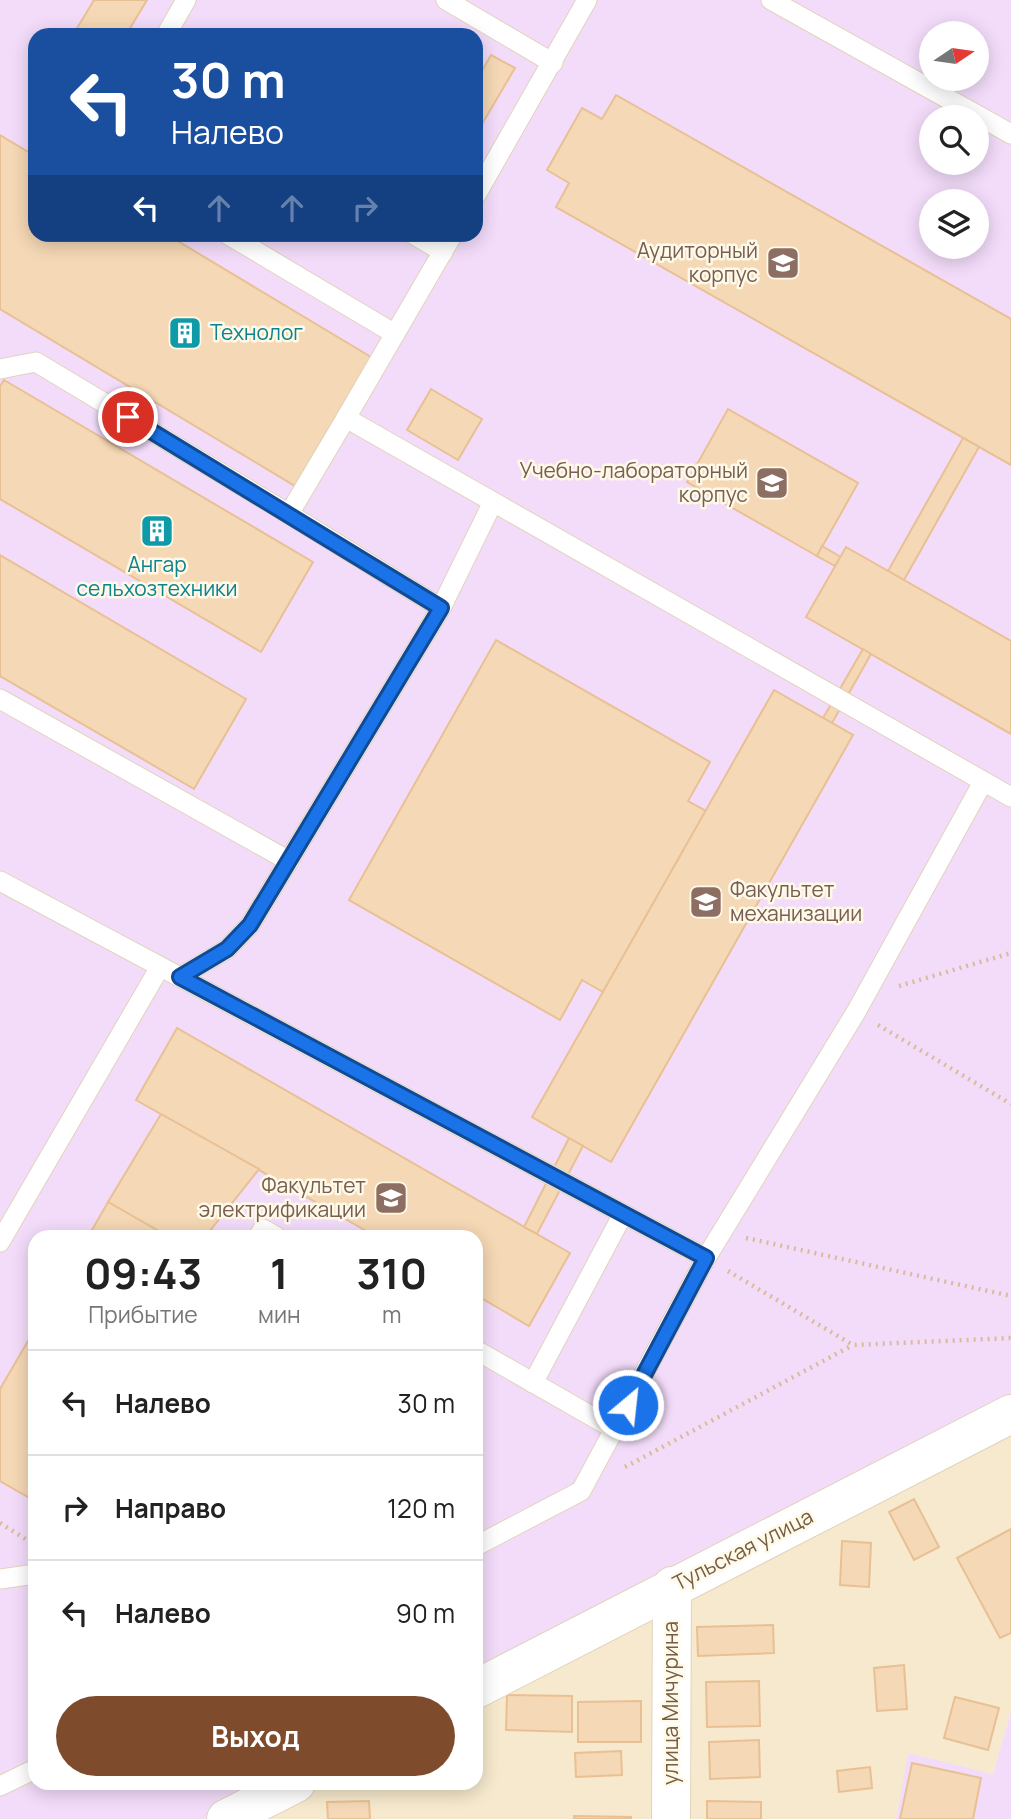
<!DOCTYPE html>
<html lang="ru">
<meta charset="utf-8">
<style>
body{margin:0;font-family:Manrope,sans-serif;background:#f2f2f2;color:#222;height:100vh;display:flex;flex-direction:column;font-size:26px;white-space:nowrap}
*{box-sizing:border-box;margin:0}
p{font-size:23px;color:#767676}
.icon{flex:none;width:38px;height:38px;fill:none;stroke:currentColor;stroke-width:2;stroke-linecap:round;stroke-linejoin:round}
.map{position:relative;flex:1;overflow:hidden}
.sheet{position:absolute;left:28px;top:1230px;width:455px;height:560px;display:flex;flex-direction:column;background:#fff;border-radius:21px;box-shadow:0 4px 18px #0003}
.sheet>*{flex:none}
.banner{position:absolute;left:28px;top:28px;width:455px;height:214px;border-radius:21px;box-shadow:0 4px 18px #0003;background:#1a4fa0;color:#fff;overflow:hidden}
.needle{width:46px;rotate:77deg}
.controls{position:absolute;left:919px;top:21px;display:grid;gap:14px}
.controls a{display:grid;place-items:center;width:70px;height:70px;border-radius:50%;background:#fff;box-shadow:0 4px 18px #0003;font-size:35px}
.pin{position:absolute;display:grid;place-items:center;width:60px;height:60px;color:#fff;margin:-30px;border:4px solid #fff;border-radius:50%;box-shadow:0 2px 7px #0007}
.me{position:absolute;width:77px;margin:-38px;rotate:28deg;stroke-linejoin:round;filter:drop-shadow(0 0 5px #0008)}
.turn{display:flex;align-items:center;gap:24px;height:147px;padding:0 28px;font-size:32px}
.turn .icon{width:91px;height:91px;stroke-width:2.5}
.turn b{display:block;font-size:49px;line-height:60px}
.lanes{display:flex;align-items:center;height:66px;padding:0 28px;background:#0003;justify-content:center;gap:35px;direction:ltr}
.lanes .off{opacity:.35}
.eta{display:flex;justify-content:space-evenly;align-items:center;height:119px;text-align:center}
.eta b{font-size:42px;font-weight:700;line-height:49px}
.cta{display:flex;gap:14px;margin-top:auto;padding:14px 28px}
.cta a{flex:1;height:80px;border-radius:42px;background:#7f4b2d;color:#fff;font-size:28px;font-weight:700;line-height:80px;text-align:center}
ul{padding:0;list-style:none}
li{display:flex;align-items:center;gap:21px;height:105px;padding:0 28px;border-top:2px solid #e0e0e0}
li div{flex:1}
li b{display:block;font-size:26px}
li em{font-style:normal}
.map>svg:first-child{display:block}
.residential{fill:#f6e9cd}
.education{fill:#f3dcfa;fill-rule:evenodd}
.building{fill:#f5d8b5;stroke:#e9c094;stroke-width:2}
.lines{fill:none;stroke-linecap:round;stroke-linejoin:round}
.lane-casing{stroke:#e2d3bb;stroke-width:21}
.street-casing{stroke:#e2d3bb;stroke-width:40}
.path{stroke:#dabb99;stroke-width:4.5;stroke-dasharray:2 5;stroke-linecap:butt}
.lane{stroke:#fff;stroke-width:19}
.street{stroke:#fff;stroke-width:38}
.route-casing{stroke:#114b97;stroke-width:18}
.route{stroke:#1a73e8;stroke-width:12}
.labels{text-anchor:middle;stroke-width:5;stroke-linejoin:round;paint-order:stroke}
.education-label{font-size:21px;fill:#785e54;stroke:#fff9e7;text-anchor:end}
.culture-label{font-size:21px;fill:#0d838f;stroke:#fff9e7;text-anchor:start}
.street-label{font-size:21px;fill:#765d45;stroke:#fff9e7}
</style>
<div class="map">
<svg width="1011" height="1819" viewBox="0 0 1011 1819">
<rect width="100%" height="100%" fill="#fef6df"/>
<path class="residential" d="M 1011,1401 L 1011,1711 L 993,1774 L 908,1754 L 896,1819 L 208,1819 L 277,1783 L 476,1783 L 476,1679 Z"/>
<g class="education">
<path d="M 0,0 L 1011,0 L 1011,1401 L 476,1679 L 476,1237 L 35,1237 L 35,1783 L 277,1783 L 208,1819 L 0,1819 ZM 931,33 L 976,33 L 976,79 L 931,79 ZM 35,35 L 476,35 L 476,234 L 35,234 ZM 931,117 L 976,117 L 976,163 L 931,163 ZM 931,201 L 976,201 L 976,247 L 931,247 Z"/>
<path d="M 1011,1711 L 1011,1819 L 896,1819 L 908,1753 L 993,1774 Z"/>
</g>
<g class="building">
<path d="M 94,0 L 147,0 L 126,35 L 73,35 Z"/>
<path d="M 491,55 L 515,68 L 478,131 L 476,129 L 476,81 Z"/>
<path d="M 616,95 L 1011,319 L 1011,465 L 556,207 L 569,183 L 547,170 L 582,108 L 602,119 Z"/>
<path d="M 0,135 L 35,156 L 35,234 L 166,234 L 371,357 L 295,486 L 0,309 Z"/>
<path d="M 4,380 L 313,562 L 261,652 L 0,499 L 0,386 Z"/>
<path d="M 431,389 L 482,419 L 458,460 L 407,430 Z"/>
<path d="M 728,409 L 858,483 L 817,556 L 687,482 Z"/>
<path d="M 963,438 L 979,447 L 904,580 L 888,571 Z"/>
<path d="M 822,546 L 841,557 L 835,566 L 817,556 Z"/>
<path d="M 846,547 L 1011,641 L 1011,734 L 806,617 Z"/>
<path d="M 0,555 L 246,699 L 194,789 L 0,676 Z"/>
<path d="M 496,640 L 710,762 L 688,801 L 706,811 L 603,992 L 582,980 L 560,1020 L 349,900 Z"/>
<path d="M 863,649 L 871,654 L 832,723 L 823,718 Z"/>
<path d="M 774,690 L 853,735 L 611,1162 L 532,1117 Z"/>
<path d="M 177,1028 L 570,1253 L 529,1326 L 476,1295 L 476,1237 L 377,1237 L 136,1100 Z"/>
<path d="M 161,1114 L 259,1169 L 205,1237 L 169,1237 L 108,1202 Z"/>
<path d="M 569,1138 L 583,1146 L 537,1234 L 524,1227 Z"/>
<path d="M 108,1202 L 169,1237 L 88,1237 Z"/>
<path d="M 35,1329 L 35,1501 L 0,1481 L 0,1389 Z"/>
<path d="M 914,1499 L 939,1547 L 914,1560 L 889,1512 Z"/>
<path d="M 1011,1529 L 1011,1633 L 1000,1638 L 957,1558 Z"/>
<path d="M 842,1541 L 871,1543 L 869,1587 L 840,1585 Z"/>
<path d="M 773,1625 L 774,1653 L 698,1656 L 697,1627 Z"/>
<path d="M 904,1665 L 907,1709 L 877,1711 L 874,1668 Z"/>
<path d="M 759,1681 L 760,1726 L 707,1727 L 706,1682 Z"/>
<path d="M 507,1695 L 572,1696 L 572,1732 L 506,1730 Z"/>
<path d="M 955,1697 L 999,1708 L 988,1750 L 944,1738 Z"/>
<path d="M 641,1701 L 641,1742 L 578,1742 L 578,1702 Z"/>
<path d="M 759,1740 L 760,1777 L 710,1779 L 709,1742 Z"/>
<path d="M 621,1751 L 622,1775 L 576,1777 L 575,1753 Z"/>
<path d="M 912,1763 L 981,1778 L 973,1819 L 900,1819 Z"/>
<path d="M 870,1767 L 872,1788 L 839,1792 L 837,1771 Z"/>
<path d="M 369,1801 L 370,1819 L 328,1819 L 327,1802 Z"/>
<path d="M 707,1801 L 761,1802 L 761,1819 L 707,1819 Z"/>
<path d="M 574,1816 L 631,1817 L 631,1819 L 574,1819 Z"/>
</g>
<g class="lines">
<defs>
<g id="lane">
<path d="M 446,0 L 553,63"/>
<path d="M 771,0 L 1011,134"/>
<path d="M 166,35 L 186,0"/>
<path d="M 476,195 L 587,0"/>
<path d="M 227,234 L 395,334"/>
<path d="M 413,234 L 443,252"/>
<path d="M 453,234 L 346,418 L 1011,797"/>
<path d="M 0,369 L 36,362 L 289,514 L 346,418"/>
<path d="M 289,514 L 441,608"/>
<path d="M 0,699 L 289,861"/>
<path d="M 0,881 L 706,1258 L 856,1012 L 983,782"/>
<path d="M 180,977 L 227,949 L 250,925 L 441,608 L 493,502"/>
<path d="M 258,1237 L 263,1229 L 277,1237"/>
<path d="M 0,1242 L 160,967"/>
<path d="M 476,1350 L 614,1429"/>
<path d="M 533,1383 L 623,1214"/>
<path d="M 476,1546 L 581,1491 L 706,1258"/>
<path d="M 0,1579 L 35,1574"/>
<path d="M 0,1786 L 35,1769"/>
</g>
<g id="street">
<path d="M 476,1689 L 1011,1414"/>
<path d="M 226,1819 L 296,1783"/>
<path d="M 671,1819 L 672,1586"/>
</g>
</defs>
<use href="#lane" class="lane-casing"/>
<use href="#street" class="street-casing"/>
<g class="path">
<path d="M 899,986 L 1011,953"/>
<path d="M 878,1025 L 1011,1104"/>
<path d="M 746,1238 L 1011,1296"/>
<path d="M 728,1271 L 853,1345 L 1011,1338"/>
<path d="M 625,1467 L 853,1345"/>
<path d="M 0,1523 L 35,1545"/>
</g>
<use href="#lane" class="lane"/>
<use href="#street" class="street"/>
</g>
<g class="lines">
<defs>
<path id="route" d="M 128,417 L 441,608 L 250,925 L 227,949 L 180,977 L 706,1258 L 628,1405"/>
</defs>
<use href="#route" class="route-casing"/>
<use href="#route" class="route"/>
</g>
<defs>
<symbol id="university-square" viewBox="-11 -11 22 22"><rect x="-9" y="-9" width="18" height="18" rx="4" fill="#8d6e63" stroke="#fff9e7"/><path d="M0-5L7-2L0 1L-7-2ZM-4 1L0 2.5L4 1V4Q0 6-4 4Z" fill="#fff"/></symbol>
<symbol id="building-square" viewBox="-11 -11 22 22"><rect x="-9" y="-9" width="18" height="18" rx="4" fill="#0f9aa8" stroke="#fff9e7"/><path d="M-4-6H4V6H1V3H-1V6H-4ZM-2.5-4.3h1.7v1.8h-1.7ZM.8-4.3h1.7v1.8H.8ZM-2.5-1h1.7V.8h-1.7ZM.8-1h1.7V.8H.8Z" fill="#fff"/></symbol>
</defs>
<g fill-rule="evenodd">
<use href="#university-square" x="764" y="244" width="38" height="38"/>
<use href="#building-square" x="166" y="314" width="38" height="38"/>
<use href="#university-square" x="753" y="464" width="38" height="38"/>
<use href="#building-square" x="138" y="512" width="38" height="38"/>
<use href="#university-square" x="687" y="883" width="38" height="38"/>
<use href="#university-square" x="372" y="1179" width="38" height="38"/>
</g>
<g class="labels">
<g class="education-label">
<text x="758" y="258">Аудиторный<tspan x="758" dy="24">корпус</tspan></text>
<text x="748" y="478">Учебно-лабораторный<tspan x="748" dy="24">корпус</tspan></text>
<text x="730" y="897" text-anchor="start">Факультет<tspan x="730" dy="24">механизации</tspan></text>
<text x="366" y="1193">Факультет<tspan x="366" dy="24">электрификации</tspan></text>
</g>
<g class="culture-label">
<text x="210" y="340">Технолог</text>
<text x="157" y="572" text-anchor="middle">Ангар<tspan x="157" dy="24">сельхозтехники</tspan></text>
</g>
<g class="street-label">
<text transform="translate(743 1550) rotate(-27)" y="7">Тульская улица</text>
<text transform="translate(671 1703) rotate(-90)" y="7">улица Мичурина</text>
</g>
</g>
</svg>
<div class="controls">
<a><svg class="needle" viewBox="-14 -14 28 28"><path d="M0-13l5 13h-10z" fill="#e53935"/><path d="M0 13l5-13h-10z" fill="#767676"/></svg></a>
<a><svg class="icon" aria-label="search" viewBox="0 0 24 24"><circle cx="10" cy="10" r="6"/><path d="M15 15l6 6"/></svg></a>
<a><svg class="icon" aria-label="layers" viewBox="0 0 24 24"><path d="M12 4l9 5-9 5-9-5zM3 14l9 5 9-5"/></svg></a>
</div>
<div class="pin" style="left:128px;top:417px;background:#d93025"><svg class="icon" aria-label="arrive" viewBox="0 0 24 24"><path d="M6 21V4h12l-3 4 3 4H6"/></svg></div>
<svg class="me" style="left:628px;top:1405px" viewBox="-20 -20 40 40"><circle r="17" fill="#1a73e8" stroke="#fff" stroke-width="3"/><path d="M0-11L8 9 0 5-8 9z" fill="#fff"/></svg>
<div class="banner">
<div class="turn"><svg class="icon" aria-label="left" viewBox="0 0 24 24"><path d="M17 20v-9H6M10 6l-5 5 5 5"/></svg><div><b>30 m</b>Налево</div></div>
<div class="lanes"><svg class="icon" aria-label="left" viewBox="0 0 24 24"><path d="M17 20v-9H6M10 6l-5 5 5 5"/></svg><svg class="icon off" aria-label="ahead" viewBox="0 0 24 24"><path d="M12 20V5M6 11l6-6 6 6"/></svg><svg class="icon off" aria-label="ahead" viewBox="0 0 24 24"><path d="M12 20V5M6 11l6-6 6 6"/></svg><svg class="icon off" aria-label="right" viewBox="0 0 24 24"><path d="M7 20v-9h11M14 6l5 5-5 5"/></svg></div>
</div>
<section class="sheet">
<div class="eta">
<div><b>09:43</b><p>Прибытие</p></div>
<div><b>1</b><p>мин</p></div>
<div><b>310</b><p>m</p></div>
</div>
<ul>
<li><svg class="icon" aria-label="left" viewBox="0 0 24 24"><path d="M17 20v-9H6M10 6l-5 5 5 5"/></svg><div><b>Налево</b></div><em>30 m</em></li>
<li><svg class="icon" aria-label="right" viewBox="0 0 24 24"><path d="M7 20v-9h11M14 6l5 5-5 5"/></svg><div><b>Направо</b></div><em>120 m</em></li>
<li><svg class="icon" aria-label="left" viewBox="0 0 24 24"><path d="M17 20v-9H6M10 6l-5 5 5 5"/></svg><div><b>Налево</b></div><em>90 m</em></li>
</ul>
<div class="cta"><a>Выход</a></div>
</section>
</div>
